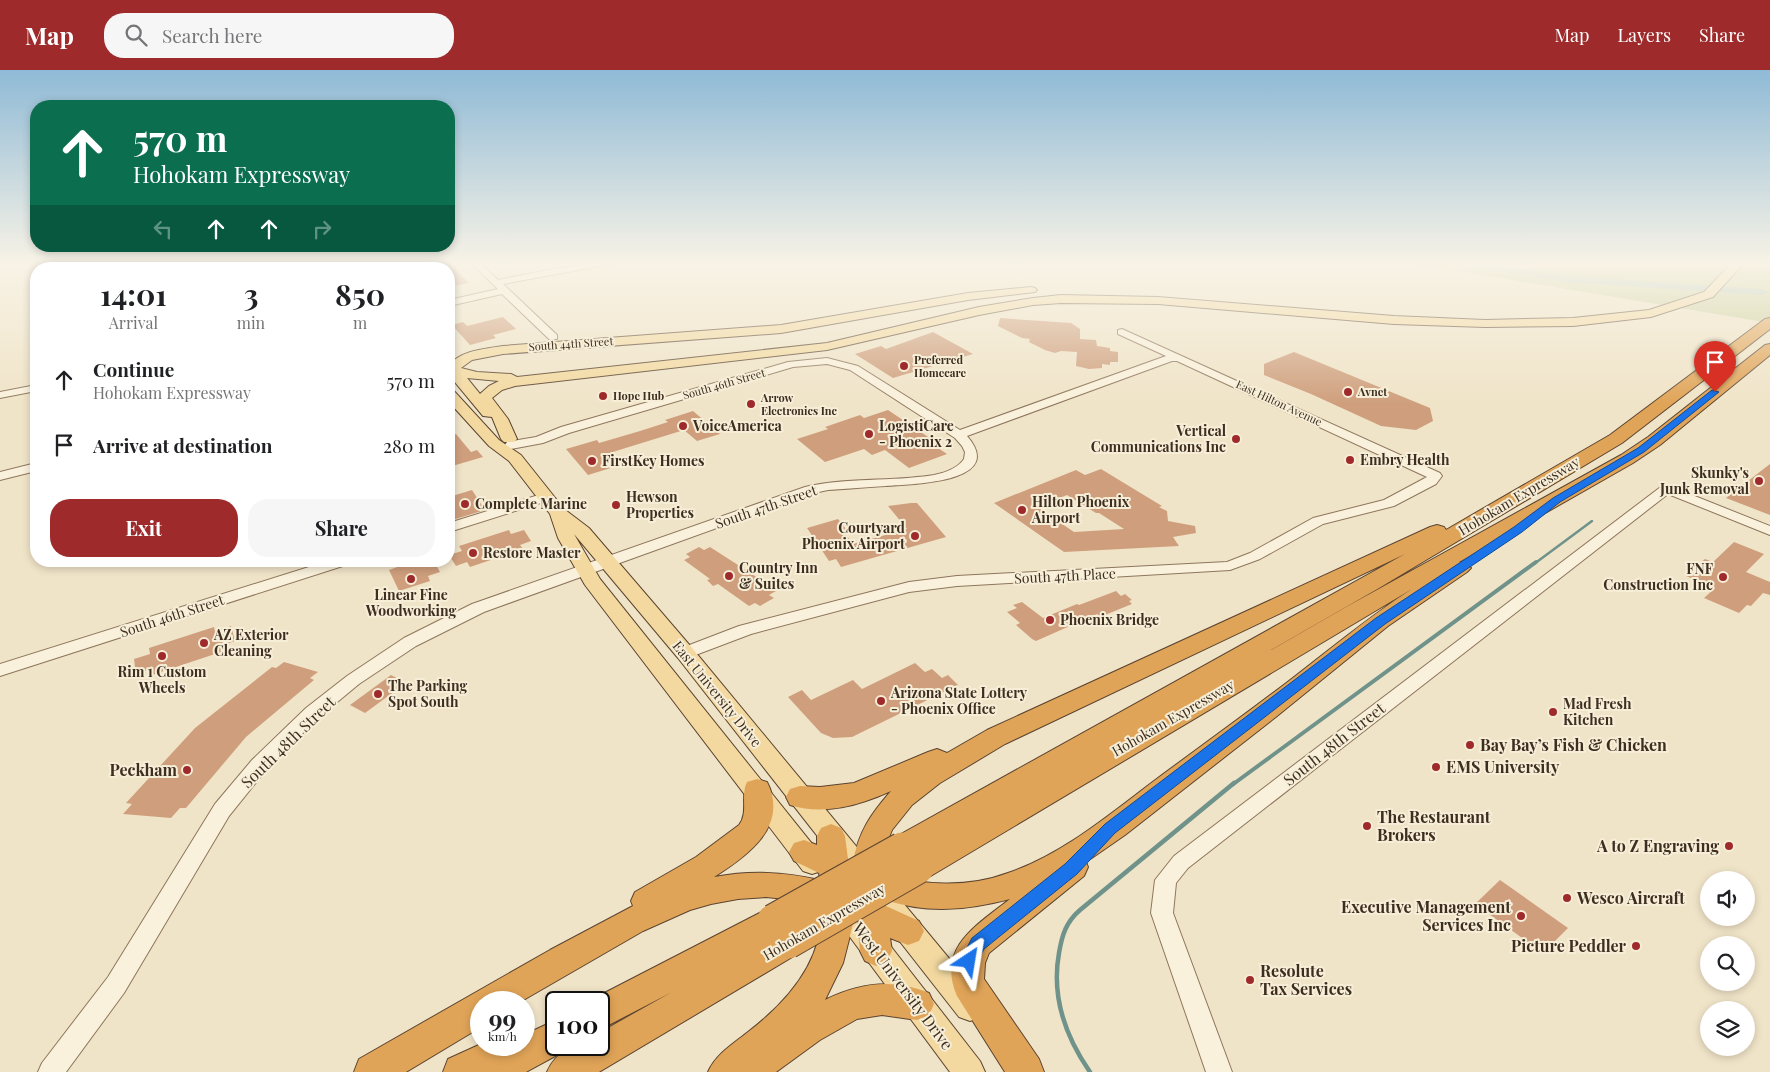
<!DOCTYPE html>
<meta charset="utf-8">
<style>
body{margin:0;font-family:"Playfair Display",serif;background:#f6f6f6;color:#202124;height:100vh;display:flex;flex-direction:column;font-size:19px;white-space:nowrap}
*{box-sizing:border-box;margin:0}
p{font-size:16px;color:#757577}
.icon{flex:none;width:28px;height:28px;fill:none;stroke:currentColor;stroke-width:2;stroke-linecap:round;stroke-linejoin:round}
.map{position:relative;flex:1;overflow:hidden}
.details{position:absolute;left:30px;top:192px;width:425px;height:305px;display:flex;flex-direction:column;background:#fff;border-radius:20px;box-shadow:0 2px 8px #0003}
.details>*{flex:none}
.hud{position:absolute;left:30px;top:30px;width:425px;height:152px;border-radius:20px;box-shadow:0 2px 8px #0003;background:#0b6e4f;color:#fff;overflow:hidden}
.buttons{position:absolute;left:1700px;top:801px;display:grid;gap:10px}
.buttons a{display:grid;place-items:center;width:55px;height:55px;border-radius:50%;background:#fff;box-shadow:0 2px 8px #0003;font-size:25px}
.speed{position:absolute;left:470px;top:921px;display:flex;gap:10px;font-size:25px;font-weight:700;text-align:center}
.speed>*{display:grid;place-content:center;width:65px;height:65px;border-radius:50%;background:#fff;box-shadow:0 2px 8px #0003;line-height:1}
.speed small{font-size:12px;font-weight:400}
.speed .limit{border:2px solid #111;border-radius:8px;background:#fff;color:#111}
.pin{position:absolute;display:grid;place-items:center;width:42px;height:42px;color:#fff;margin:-51px -21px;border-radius:50% 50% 50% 0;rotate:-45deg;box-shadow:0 0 5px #0007}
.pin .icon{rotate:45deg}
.me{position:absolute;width:55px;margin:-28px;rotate:33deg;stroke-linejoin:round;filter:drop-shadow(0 0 4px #0008)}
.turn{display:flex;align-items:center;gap:18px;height:105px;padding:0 20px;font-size:22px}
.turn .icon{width:65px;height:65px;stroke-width:2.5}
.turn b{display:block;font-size:35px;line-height:42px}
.lanes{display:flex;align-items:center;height:48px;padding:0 20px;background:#0003;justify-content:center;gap:25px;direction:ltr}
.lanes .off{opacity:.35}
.eta{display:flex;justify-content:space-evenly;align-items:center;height:85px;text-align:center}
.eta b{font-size:30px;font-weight:700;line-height:35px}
.primary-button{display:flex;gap:10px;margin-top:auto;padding:10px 20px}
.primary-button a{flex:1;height:58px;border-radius:20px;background:#9e2a2b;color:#fff;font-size:20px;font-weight:700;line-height:58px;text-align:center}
.primary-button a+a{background:#f6f6f6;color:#202124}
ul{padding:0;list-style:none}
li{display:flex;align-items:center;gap:15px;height:65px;padding:0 20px}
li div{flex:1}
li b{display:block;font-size:19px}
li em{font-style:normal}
header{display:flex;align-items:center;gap:30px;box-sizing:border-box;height:70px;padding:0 25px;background:#9e2a2b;color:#fff}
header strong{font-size:24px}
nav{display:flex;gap:28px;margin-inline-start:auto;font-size:18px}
.search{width:350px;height:45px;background:#f6f6f6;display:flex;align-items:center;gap:12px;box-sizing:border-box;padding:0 18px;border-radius:20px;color:#757577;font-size:19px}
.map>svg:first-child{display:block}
.green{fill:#c9cf9b}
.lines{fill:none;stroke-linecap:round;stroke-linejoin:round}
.stream-far2{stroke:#6f938a;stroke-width:2.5}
.stream-far1{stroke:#6f938a;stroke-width:4}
.stream{stroke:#6f938a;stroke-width:4.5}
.river{fill:#a9c4bc;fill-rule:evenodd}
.building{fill:#cf9f7d;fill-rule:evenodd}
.minor-casing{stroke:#8d765c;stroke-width:2}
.major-casing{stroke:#5b4430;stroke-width:2}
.highway-casing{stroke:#5b4430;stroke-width:2}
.minor{fill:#faf1dc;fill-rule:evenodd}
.major{fill:#f3d9a0;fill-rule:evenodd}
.highway{fill:#e0a458;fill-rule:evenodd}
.highway-bridge-casing{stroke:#5b4430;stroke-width:33;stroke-linecap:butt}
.highway-bridge{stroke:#e0a458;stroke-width:31}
.route{fill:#1a73e8;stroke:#114b97}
.poi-dot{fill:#9e2a2b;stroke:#f7eed8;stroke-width:2}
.labels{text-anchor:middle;stroke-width:4;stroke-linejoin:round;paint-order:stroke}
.far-street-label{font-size:11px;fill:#3d2e20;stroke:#f7eed8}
.far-poi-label{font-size:11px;font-weight:bold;fill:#3d2e20;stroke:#f7eed8;text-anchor:start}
.poi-label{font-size:14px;font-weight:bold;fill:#3d2e20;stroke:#f7eed8;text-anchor:start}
.street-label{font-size:14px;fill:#3d2e20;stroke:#f7eed8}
.near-street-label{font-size:16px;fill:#3d2e20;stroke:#f7eed8}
.near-poi-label{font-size:16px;font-weight:bold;fill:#3d2e20;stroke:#f7eed8;text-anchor:start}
</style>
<header>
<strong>Map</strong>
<div class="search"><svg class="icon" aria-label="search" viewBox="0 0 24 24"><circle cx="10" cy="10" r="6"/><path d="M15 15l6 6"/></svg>Search here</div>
<nav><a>Map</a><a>Layers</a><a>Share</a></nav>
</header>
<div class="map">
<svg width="1770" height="1002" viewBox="0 0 1770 1002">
<rect width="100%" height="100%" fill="#f0e4c8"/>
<path class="green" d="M 1410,193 L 1770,193 L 1770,253 Z"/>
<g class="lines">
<path class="stream-far2" d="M 1534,494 L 1592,451"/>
<path class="stream-far1" d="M 1232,715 L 1536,492"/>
<path class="stream" d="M 1090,1002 C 1065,966 1051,927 1059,883 C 1062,865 1066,852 1080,840 L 1234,713"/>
<path class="river" d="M 1459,193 L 1487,193 L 1565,206 L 1762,219 L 1768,222 L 1762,225 L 1565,212 L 1464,196 Z"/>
</g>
<g class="building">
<path d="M 449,193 L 469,213 L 449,217 Z"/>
<path d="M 503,247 L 516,259 L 493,265 L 496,268 L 470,275 L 452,255 L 463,252 L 467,256 Z"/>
<path d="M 1000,248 L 1071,253 L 1080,259 L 1080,269 L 1096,270 L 1097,276 L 1110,278 L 1110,281 L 1118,282 L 1118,292 L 1110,292 L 1110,295 L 1102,294 L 1102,298 L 1089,299 L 1076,296 L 1077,282 L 1061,281 L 1055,283 L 1045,280 L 1029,272 L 1030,269 L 1022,268 L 998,256 Z"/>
<path d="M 933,262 L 973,284 L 893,308 L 855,284 L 881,276 L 886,279 Z"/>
<path d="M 1294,282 L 1430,338 L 1433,351 L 1416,360 L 1381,356 L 1311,324 L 1264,305 L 1264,294 Z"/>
<path d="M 888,340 L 940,375 L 935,376 L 947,384 L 909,398 L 885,380 L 872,385 L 864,379 L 825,392 L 797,369 L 828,359 L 825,357 L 860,345 L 864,348 Z"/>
<path d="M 693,341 L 720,364 L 697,371 L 684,360 L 603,385 L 614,397 L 588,405 L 566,379 L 597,370 L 599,373 L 640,361 L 668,352 L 665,350 Z"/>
<path d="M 456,364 L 471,382 L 477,380 L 483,387 L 449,397 L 449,366 Z"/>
<path d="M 1770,394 L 1770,445 L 1726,428 Z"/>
<path d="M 1101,399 L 1162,436 L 1159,437 L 1167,441 L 1168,451 L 1195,456 L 1196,463 L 1173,467 L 1179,476 L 1064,482 L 994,433 L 1076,400 L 1085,405 ZM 1067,425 L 1096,443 L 1099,443 L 1124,459 L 1074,462 L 1037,437 Z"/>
<path d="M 472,420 L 485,440 L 449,451 L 449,427 Z"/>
<path d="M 911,433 L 917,433 L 946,467 L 841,497 L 836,489 L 829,491 L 807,458 L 838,449 L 846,459 L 842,460 L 853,474 L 907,459 L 888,436 Z"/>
<path d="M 509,460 L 511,464 L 524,460 L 531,471 L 520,475 L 523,479 L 470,497 L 467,492 L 456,496 L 449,485 L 462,481 L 459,476 Z"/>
<path d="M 1734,472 L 1764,484 L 1746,502 L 1770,512 L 1770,525 L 1763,523 L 1751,536 L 1747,535 L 1739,543 L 1704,528 L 1715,518 L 1686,506 L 1705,489 L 1713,492 Z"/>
<path d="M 699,477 L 704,480 L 710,477 L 752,504 L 776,521 L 769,525 L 774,528 L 760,536 L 755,533 L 749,536 L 718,514 L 713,516 L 707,510 L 710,509 L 684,490 L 690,487 L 686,484 Z"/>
<path d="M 414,491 L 419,491 L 420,494 L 434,491 L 440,502 L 428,506 L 430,511 L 399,521 L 389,500 Z"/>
<path d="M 1116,521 L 1121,526 L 1125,524 L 1132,530 L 1129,531 L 1132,534 L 1100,547 L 1097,544 L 1036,571 L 1032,569 L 1016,555 L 1020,553 L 1007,542 L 1017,538 L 1013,535 L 1022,532 L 1043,548 L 1077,534 L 1079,535 Z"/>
<path d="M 231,556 L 235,571 L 220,576 L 221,582 L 152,605 L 151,599 L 136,604 L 134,589 L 150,584 L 149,578 L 214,557 L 215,562 Z"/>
<path d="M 284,592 L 318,602 L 310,608 L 314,610 L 246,667 L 186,738 L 180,738 L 171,748 L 123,744 L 132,734 L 126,733 L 195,658 L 272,597 L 276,598 Z"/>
<path d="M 915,593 L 925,602 L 932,599 L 942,608 L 948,605 L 958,615 L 852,667 L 833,668 L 821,663 L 788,627 L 802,620 L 811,630 L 853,610 L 862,619 Z"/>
<path d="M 391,605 L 406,613 L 365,643 L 350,635 Z"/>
<path d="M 1500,810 L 1568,858 L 1543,883 L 1475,834 Z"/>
</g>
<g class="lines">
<defs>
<g id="minor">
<path d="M 243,193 L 251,193 L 253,199 L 244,199 Z"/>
<path d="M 471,193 L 480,193 L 498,210 C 538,202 575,193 616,193 L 503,214 L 557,265 L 557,269 L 549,269 L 502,224 L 449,236 L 449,230 L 498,219 Z"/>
<path d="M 1122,259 L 1440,403 L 1442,406 L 1436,414 L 1394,436 L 1323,454 L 1260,489 L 1230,500 L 957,516 L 909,522 L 751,564 L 685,589 L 679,587 L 677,583 L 679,579 L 739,556 L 909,512 L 957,506 L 1227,492 L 1250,483 L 1313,448 L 1384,430 L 1427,407 L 1177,291 L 1172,291 L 967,366 C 1008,413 911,414 886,416 C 867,417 847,419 828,420 L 814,423 L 484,542 L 416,576 L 359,614 L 318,648 L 266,700 L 229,746 L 124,923 L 66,1002 L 38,1002 L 42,993 L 108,907 L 215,734 L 252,690 L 306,638 L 347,606 L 404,568 L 472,534 L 805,417 C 847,407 891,412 934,405 C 944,403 958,398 964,389 L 965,382 L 962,376 L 955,368 L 850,300 L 827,294 L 793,297 L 569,363 L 543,373 L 511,379 L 507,378 L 505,375 L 507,372 L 536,367 L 561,357 L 788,292 L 827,288 L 858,296 L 960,360 L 1166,286 L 1118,264 L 1118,260 Z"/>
<path d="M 36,315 L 36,321 L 0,328 L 0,322 Z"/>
<path d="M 36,393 L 36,401 L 0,410 L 0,402 Z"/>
<path d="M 1667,415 L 1770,456 L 1770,465 L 1668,424 L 1188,798 L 1176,813 L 1173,843 L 1232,1002 L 1206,1002 L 1151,843 L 1155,810 L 1174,786 L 1662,416 Z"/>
<path d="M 545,423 L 550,424 L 552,427 L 550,430 L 449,462 L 449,453 Z"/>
<path d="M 328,491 L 351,491 L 349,494 L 0,606 L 0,594 Z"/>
</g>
<g id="major">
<path d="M 358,193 L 369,193 L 372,199 L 361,199 Z"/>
<path d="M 1732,193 L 1744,193 L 1713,227 L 1651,247 L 1573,256 L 1485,257 L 1394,254 L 1158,234 L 1061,233 L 1033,235 L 979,245 L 827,280 L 515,316 L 502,320 L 492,328 L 508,349 L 517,369 L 514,372 L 504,372 L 501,369 L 492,347 L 483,346 L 449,305 L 449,295 C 462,280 484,279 503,276 L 781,255 L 968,223 L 1031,217 L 1035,218 L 1037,220 L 1035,222 L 968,230 L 781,263 L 503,284 L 472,290 L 461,298 L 477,302 L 511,304 L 517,307 L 827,273 L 979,237 L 1033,228 L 1061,225 L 1158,227 L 1394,246 L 1485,250 L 1573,248 L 1649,240 L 1704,222 ZM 467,308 L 499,311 L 489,316 L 480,324 Z"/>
<path d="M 449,320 L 454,321 L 499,370 L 521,385 L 564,439 L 589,458 L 692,578 L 981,927 L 985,937 L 981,947 L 970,951 L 959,947 L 678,588 L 574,464 L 600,509 L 821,785 L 825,793 L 821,801 L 812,804 L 803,801 L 585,515 L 558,468 L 550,444 L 509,391 L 489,376 L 449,332 Z"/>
<path d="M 840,820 L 850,824 L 980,991 L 985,1002 L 950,1002 L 830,840 L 826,832 L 830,824 Z"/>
</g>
<g id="highway">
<path d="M 1770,248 L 1770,259 L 1622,373 L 1379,518 L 1036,715 L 1348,536 L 1621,385 L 1648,367 L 1765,275 L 1770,274 L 1770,285 L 1660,375 L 1633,393 L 1459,492 L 1467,494 L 1471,498 L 1467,502 L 1388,556 L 1277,646 L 1125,765 L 1086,792 L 1088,797 L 1084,806 L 989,883 L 985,893 L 984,909 L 1039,989 L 1044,1002 L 1005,1002 L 957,926 C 936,878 977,855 1010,829 C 968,840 927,844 886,830 L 886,836 L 919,851 L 924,861 L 919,871 L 908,875 L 890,868 L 892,881 L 887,891 L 876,896 L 865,891 L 860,881 L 857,852 L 854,850 L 843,893 L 825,930 C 859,913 893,908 929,923 L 934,934 L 929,945 L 917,950 L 882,945 L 857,949 L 820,970 L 776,1002 L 708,1002 C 716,984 733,974 748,962 C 787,932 825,890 821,837 L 795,830 L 766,827 L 738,829 L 711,834 L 690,840 L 643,861 L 520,932 L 481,932 L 481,957 L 406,1002 L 354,1002 L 359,989 L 550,880 L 633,836 L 631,831 L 635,822 L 696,787 L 739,755 C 749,742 740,726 747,712 L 757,709 L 767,712 C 790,756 746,787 714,807 C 751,800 783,802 820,810 L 819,803 L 794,791 L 789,782 L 794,773 L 804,770 L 817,775 L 817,766 L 821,758 L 831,754 L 841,758 L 845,766 L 848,789 L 853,792 C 859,761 871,744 891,721 C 860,735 824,746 790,735 L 786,727 L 790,719 L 800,716 L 820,717 L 854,713 L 928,682 L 937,679 L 947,683 L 987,660 L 1430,457 L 1437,455 L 1444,457 L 1446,460 L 1610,365 L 1765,249 ZM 1405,484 L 892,769 L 887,778 L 892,787 L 902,790 L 911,787 L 907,789 L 903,798 L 907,807 L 918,811 L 929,807 L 1412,519 C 1367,548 1327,582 1285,614 C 1243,646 1200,677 1158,708 C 1111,743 1064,784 1008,803 C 968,818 922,816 882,803 L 886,775 L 892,760 L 912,735 L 940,713 L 1005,674 ZM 850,817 L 854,819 L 855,829 L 852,831 Z"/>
<path d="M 773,836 L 784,840 L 789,850 L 783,860 L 788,859 L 799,863 L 804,873 L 799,883 L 599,1002 L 547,1002 C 557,979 576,975 599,975 L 599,963 L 672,922 L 599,960 L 599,932 L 587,932 Z"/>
<path d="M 556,950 L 556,975 L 570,975 L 568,979 L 526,1002 L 443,1002 L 448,989 L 481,974 L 524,975 L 524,965 Z"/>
</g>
</defs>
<use href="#minor" class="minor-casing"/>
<use href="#major" class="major-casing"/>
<use href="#highway" class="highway-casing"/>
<use href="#minor" class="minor"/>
<use href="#major" class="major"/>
<use href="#highway" class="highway"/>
<defs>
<g id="highway-bridge">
<path d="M 773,850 L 902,778"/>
<path d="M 788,873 L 918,798"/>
</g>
</defs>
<use href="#highway-bridge" class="highway-bridge-casing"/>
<use href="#highway-bridge" class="highway-bridge"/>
</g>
<linearGradient id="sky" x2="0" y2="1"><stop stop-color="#8fbad6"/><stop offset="0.58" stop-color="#f8f3e6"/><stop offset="1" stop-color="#f8f3e6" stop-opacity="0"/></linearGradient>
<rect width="1770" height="334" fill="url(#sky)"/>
<path class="route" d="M 1712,320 L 1719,322 L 1644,382 L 1560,432 L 1522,462 L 1385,554 L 1115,763 L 1077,804 L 984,879 L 975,896 L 969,899 L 962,896 L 960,891 L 972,868 L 1065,794 L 1105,754 L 1376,548 L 1514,457 L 1553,428 L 1638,378 Z"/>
<g class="poi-dot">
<circle cx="904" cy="296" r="5"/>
<circle cx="1348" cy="322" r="5"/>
<circle cx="603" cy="326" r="5"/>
<circle cx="751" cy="334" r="5"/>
<circle cx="683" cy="356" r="5"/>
<circle cx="869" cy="364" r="5"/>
<circle cx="1236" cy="369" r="5"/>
<circle cx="1350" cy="390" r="5"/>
<circle cx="592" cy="391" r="5"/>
<circle cx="1759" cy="411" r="5"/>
<circle cx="465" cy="434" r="5"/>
<circle cx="616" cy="435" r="5"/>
<circle cx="1022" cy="440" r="5"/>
<circle cx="915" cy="466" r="5"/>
<circle cx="473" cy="483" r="5"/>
<circle cx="729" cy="506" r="5"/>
<circle cx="1723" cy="507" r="5"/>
<circle cx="411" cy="509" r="5"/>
<circle cx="1050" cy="550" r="5"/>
<circle cx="204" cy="573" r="5"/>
<circle cx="162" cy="586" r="5"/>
<circle cx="378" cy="624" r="5"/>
<circle cx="881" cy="631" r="5"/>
<circle cx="1553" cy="642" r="5"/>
<circle cx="1470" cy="675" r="5"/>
<circle cx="1436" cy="697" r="5"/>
<circle cx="187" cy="700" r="5"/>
<circle cx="1367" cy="756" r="5"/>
<circle cx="1729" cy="776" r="5"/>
<circle cx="1567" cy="828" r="5"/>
<circle cx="1521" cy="846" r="5"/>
<circle cx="1636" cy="876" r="5"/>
<circle cx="1250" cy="910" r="5"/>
</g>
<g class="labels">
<g class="far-street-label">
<text transform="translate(571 274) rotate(-4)" y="4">South 44th Street</text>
<text transform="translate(724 314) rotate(-16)" y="4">South 46th Street</text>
<text transform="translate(1279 333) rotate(25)" y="4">East Hilton Avenue</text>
</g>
<g class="far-poi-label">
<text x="914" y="294">Preferred<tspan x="914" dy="13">Homecare</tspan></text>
<text x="1358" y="326">Avnet</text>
<text x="613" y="330">Hope Hub</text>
<text x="761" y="332">Arrow<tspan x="761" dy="13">Electronics Inc</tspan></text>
</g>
<g class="poi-label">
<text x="693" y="361">VoiceAmerica</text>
<text x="879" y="361">LogistiCare<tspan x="879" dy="16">- Phoenix 2</tspan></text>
<text x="1226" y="366" text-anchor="end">Vertical<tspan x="1226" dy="16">Communications Inc</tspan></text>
<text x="1360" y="395">Embry Health</text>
<text x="602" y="396">FirstKey Homes</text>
<text x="1749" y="408" text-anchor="end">Skunky's<tspan x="1749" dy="16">Junk Removal</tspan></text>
<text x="626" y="432">Hewson<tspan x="626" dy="16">Properties</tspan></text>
<text x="1032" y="437">Hilton Phoenix<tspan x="1032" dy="16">Airport</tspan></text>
<text x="475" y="439">Complete Marine</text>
<text x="905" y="463" text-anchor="end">Courtyard<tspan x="905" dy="16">Phoenix Airport</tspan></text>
<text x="483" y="488">Restore Master</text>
<text x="739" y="503">Country Inn<tspan x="739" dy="16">&amp; Suites</tspan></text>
<text x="1713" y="504" text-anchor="end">FNF<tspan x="1713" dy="16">Construction Inc</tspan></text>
<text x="411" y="530" text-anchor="middle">Linear Fine<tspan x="411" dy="16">Woodworking</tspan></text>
<text x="1060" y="555">Phoenix Bridge</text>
<text x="214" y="570">AZ Exterior<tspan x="214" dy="16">Cleaning</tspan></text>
<text x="162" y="607" text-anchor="middle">Rim 1 Custom<tspan x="162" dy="16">Wheels</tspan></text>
<text x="388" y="621">The Parking<tspan x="388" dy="16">Spot South</tspan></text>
<text x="891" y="628">Arizona State Lottery<tspan x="891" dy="16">- Phoenix Office</tspan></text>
<text x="1563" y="639">Mad Fresh<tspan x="1563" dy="16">Kitchen</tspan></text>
</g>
<g class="street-label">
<text transform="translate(1519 426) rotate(-31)" y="5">Hohokam Expressway</text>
<text transform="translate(766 437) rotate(-19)" y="5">South 47th Street</text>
<text transform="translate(1065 506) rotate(-3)" y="5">South 47th Place</text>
<text transform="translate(172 546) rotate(-18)" y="5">South 46th Street</text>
<text transform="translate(717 624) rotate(51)" y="5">East University Drive</text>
<text transform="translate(1173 648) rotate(-30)" y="5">Hohokam Expressway</text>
<text transform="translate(824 852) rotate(-30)" y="5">Hohokam Expressway</text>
</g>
<g class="near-street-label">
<text transform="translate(288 672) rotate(-44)" y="6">South 48th Street</text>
<text transform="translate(1334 674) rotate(-38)" y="6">South 48th Street</text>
<text transform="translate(903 916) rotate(53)" y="6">West University Drive</text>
</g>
<g class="near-poi-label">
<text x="1480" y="681">Bay Bay’s Fish &amp; Chicken</text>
<text x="1446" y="703">EMS University</text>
<text x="177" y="706" text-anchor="end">Peckham</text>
<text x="1377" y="753">The Restaurant<tspan x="1377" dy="18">Brokers</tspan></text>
<text x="1719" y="782" text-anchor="end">A to Z Engraving</text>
<text x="1577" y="834">Wesco Aircraft</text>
<text x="1511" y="843" text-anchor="end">Executive Management<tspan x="1511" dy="18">Services Inc</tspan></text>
<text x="1626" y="882" text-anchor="end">Picture Peddler</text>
<text x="1260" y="907">Resolute<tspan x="1260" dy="18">Tax Services</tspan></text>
</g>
</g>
</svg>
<div class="buttons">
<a><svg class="icon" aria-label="sound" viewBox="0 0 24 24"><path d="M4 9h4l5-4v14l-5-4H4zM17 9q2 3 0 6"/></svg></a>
<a><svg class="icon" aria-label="search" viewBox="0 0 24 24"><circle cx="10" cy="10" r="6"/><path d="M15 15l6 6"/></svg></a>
<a><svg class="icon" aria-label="layers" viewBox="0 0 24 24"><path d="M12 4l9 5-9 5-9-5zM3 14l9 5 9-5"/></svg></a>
</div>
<div class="speed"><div>99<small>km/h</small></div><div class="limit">100</div></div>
<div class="pin" style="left:1715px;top:322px;background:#d93025"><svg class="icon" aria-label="arrive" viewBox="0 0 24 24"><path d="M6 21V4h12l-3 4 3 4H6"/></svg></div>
<svg class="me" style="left:969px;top:891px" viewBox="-20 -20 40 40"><path d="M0-17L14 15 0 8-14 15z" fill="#1a73e8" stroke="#fff" stroke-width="4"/></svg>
<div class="hud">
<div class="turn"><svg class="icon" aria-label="ahead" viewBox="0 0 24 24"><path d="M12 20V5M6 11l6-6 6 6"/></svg><div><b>570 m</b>Hohokam Expressway</div></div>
<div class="lanes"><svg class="icon off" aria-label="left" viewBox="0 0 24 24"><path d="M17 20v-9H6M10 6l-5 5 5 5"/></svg><svg class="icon" aria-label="ahead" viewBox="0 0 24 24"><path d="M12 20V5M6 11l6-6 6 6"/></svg><svg class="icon" aria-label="ahead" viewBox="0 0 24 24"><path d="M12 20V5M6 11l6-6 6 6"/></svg><svg class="icon off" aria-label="right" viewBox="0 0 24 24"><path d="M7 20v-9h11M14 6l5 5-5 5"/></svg></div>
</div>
<section class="details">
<div class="eta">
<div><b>14:01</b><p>Arrival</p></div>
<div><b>3</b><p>min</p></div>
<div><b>850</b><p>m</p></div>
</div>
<ul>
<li><svg class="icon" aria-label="ahead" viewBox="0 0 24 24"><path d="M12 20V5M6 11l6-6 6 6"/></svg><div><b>Continue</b><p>Hohokam Expressway</p></div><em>570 m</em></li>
<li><svg class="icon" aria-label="arrive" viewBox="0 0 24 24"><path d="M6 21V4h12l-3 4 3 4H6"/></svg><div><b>Arrive at destination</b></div><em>280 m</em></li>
</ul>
<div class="primary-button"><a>Exit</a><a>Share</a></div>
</section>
</div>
